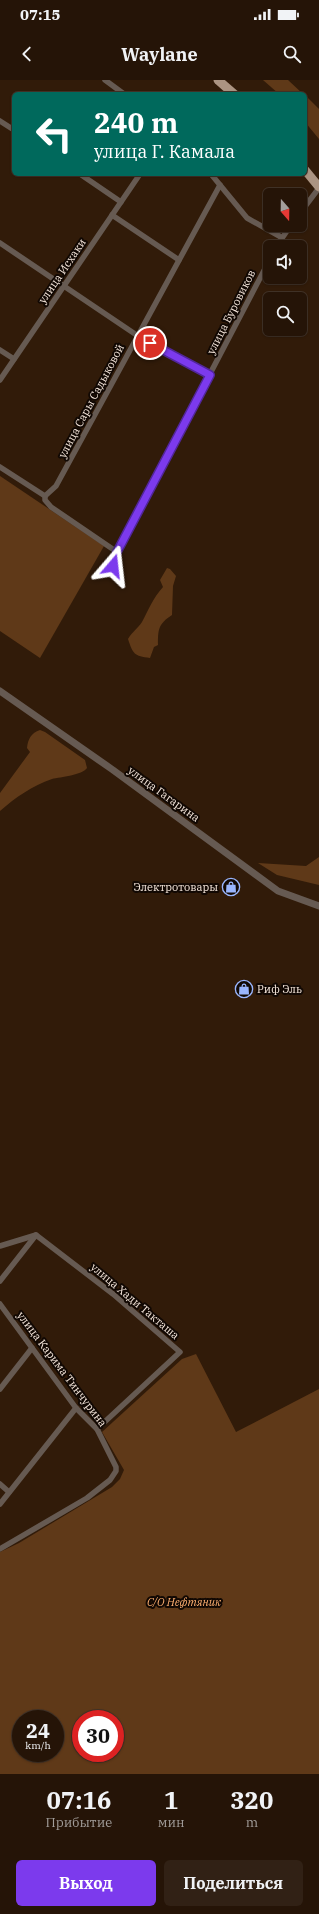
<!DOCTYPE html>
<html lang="ru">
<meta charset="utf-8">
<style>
body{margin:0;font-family:"IBM Plex Serif",serif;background:#312115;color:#f1f3f6;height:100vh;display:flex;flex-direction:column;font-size:15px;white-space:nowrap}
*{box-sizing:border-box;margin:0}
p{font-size:13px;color:#a39e9b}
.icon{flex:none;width:22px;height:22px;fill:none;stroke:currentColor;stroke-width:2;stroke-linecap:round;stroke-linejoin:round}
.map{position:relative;height:1694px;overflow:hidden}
.panel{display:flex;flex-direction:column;background:#251407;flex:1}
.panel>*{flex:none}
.top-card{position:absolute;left:12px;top:12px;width:295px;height:84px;border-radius:6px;box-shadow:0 1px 3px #0004,0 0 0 1px #423328;background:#00695c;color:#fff;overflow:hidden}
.needle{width:26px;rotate:160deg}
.tools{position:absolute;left:263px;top:108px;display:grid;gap:8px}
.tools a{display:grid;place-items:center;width:44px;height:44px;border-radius:6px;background:#251407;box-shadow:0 1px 3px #0004,0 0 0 1px #423328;font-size:20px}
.speed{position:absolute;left:12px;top:1630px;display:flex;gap:8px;font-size:20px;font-weight:700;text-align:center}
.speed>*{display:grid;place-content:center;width:52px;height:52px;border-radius:50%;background:#251407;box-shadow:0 1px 3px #0004,0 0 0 1px #423328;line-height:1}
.speed small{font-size:10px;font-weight:400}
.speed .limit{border:6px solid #d22;background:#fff;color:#111}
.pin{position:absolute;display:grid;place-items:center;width:34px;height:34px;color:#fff;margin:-17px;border:2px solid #fff;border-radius:50%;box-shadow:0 1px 4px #0007}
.me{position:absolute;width:44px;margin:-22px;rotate:17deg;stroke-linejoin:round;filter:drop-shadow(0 0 3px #0008)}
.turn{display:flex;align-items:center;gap:14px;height:84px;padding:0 16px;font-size:18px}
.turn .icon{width:52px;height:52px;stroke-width:2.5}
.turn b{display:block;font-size:28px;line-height:34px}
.eta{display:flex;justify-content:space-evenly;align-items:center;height:68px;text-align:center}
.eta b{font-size:24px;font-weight:800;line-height:28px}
.action{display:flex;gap:8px;margin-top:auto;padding:8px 16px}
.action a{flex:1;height:46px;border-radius:6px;background:#7c3aed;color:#fff;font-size:16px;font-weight:800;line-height:46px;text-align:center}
.action a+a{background:#312115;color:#f1f3f6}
.status{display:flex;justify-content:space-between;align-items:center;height:28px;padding:0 20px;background:#251407;direction:ltr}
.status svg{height:11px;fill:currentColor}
header{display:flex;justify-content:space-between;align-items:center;height:52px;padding:0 16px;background:#251407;font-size:18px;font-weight:800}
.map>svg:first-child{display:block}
.green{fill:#5f3918;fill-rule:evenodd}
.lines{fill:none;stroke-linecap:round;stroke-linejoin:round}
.minor{stroke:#665a52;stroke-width:5.5}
.tertiary{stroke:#665a52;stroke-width:7}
.primary{stroke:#ab9482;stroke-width:9}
.route-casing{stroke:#51269a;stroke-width:10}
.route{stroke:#7c3aed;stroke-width:7}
.labels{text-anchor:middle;stroke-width:4;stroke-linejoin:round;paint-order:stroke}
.street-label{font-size:11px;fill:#f8e9de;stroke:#110803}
.poi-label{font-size:11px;fill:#f8e9de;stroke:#110803;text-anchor:end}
.park-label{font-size:11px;font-style:italic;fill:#feaf70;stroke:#110803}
</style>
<div class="status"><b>07:15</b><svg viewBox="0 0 49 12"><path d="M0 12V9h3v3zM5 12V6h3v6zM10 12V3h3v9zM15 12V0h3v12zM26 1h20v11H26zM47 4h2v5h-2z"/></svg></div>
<header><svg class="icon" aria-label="back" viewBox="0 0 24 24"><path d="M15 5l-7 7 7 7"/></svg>Waylane<svg class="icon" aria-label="search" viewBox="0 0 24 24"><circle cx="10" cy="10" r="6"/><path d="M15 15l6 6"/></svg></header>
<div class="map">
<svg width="319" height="1694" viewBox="0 0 319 1694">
<rect width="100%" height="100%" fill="#311b09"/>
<g class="green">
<path d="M 263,0 L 288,0 L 303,14 L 279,14 Z"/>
<path d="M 305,15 L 319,29 L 319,59 L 305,42 Z"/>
<path d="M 0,396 L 104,466 L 40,578 L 0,551 Z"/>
<path d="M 167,488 L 170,489 L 176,496 L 173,506 L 172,535 C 158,544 158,550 158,565 L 154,567 L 150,578 C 134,576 133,574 128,559 C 132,552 138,548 142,542 C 149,529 153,518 163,507 L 160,500 Z"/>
<path d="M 40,650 L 45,652 L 85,680 L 87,688 C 82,695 61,697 52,699 C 32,706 16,717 0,731 L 0,713 L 30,672 L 27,668 C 28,659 31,653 40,650 Z"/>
<path d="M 319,777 L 319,805 L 277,795 L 258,783 L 306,786 Z"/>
<path d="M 196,1274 L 236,1352 L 319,1309 L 319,1694 L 0,1694 L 0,1472 L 19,1463 L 112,1407 L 120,1399 L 124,1390 L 102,1352 L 182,1279 ZM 21,1639 L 55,1639 L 55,1673 L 21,1673 ZM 81,1639 L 115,1639 L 115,1673 L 81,1673 Z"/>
</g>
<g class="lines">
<g class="minor">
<path d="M 105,0 L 124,14"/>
<path d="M 0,41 L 14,50"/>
<path d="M 80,94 L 121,122"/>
<path d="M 211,94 L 247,138 L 281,157"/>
<path d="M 300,133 L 319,108"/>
<path d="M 112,135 L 179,180"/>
<path d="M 0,163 L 138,256 L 210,295"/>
<path d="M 276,167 L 291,145"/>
<path d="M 0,270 L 14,279"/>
<path d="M 0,300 L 140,94"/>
<path d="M 0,387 L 45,416 L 45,420 L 51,427 L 117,472"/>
<path d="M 45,416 L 56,406 L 220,105"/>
<path d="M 113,486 L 117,472 L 270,179"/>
<path d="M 0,1166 L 36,1155 L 113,1214 L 180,1272 L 97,1349"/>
<path d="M 0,1201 L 36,1155"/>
<path d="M 0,1224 L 76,1328 L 97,1349 L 116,1387 L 116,1391 L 110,1400 L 87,1418 L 0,1469"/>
<path d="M 0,1309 L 32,1268"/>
<path d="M 0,1404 L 9,1412"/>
<path d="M 0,1424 L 76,1328"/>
</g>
<path class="tertiary" d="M 0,611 L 113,690 L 278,811 L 319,826"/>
<g class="primary">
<path d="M 218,0 L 234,14"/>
<path d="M 305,90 L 319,107"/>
</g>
</g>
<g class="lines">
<defs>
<path id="route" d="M 113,486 L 117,472 L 210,295 L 150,263"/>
</defs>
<use href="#route" class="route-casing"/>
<use href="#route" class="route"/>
</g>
<defs>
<symbol id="shop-ring" viewBox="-11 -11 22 22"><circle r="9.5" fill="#110803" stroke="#99b5fd" stroke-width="1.5"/><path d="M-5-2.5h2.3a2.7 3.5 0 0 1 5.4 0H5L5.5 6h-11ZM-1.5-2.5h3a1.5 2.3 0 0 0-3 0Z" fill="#99b5fd"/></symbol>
</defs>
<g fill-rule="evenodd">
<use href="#shop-ring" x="221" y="797" width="20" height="20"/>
<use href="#shop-ring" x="234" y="899" width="20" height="20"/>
</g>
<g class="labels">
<g class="street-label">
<text transform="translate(62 191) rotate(-56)" y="4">улица Исхаки</text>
<text transform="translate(231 232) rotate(-63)" y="4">улица Буровиков</text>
<text transform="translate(91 321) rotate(-62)" y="4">улица Сары Садыковой</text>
<text transform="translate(164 714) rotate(36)" y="4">улица Гагарина</text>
<text transform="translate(135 1221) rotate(40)" y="4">улица Хади Такташа</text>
<text transform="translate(62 1289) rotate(53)" y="4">улица Карима Тинчурина</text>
</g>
<g class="poi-label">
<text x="218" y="811">Электротовары</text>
<text x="257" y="913" text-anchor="start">Риф Эль</text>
</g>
<g class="park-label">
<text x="184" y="1526">С/О Нефтяник</text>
</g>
</g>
</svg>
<div class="tools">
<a><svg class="needle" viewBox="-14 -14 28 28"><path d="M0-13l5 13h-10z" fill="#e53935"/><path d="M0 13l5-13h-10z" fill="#a39e9b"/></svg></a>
<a><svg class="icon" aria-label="sound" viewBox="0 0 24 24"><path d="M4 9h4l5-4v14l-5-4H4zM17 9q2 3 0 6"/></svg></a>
<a><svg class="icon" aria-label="search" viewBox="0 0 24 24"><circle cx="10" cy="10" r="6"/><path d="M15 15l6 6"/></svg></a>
</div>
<div class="speed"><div>24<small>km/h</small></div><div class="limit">30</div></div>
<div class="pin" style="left:150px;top:263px;background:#d93025"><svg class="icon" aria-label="arrive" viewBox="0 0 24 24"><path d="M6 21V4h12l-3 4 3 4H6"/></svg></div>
<svg class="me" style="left:113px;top:486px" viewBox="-20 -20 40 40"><path d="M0-17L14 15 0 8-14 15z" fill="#7c3aed" stroke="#fff" stroke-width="4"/></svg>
<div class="top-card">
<div class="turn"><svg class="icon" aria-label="left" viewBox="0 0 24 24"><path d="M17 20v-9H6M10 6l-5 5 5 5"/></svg><div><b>240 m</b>улица Г. Камала</div></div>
</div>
</div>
<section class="panel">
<div class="eta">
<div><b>07:16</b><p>Прибытие</p></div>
<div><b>1</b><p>мин</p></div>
<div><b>320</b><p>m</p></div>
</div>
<div class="action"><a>Выход</a><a>Поделиться</a></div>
</section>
